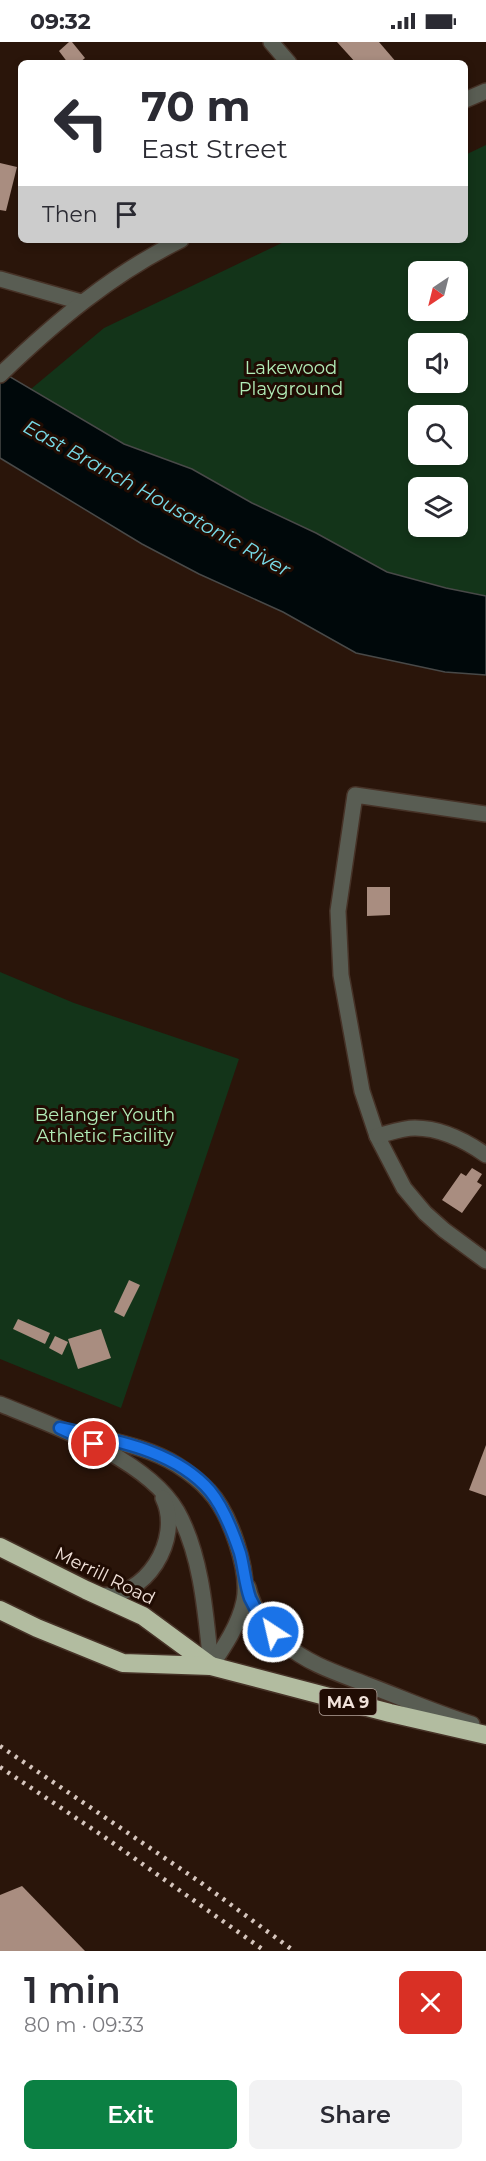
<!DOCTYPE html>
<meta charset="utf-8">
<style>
body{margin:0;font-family:Montserrat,sans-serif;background:#f2f2f3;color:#2b2b33;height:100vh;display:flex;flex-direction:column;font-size:22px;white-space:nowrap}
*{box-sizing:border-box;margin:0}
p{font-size:20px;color:#7c7c81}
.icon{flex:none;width:33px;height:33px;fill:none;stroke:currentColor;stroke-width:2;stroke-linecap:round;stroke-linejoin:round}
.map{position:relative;height:1909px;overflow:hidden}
.sheet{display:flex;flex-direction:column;background:#fff;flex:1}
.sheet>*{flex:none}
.top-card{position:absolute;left:18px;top:18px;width:450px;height:183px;border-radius:9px;box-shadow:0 3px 9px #0003;background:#fff;color:#2b2b33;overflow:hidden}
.needle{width:39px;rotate:215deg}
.controls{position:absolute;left:408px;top:219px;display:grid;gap:12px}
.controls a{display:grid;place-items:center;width:60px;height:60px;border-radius:9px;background:#fff;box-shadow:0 3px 9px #0003;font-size:30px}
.pin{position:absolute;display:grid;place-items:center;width:51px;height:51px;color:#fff;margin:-26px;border:3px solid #fff;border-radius:50%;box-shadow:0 2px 6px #0007}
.me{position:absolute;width:66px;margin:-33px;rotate:325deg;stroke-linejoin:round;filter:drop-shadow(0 0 4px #0008)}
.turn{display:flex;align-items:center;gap:21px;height:126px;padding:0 24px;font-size:27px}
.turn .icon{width:78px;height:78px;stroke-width:2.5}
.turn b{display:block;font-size:42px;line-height:51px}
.then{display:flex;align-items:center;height:57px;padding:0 24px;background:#0003;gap:12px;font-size:22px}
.round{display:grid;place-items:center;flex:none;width:63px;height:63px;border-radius:9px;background:#f2f2f3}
.overview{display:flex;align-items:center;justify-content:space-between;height:102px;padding:0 24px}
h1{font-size:36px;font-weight:600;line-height:45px}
.cta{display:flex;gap:12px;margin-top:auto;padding:12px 24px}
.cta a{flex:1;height:69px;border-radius:9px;background:#0b8043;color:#fff;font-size:24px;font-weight:600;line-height:69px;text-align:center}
.cta a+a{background:#f2f2f3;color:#2b2b33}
.status{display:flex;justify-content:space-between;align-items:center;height:42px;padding:0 30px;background:#fff;direction:ltr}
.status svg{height:16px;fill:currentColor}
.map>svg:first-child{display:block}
.green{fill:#133419;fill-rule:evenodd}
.water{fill:#00080a;stroke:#484948;stroke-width:1.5}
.building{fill:#a98d80}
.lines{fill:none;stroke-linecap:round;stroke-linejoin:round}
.minor-casing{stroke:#463227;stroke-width:18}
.highway-casing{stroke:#463227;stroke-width:21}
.minor{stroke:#595d53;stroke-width:15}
.highway{stroke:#b2bca0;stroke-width:18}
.rail{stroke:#d6c6be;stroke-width:4.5;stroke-dasharray:3 6;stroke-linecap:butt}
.route-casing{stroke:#114b97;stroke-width:15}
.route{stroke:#1a73e8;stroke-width:10}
.labels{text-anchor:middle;stroke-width:6;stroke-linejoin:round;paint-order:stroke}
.shield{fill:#200c03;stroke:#b2a29a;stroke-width:1.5}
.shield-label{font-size:16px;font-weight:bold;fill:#f1e2da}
.park-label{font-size:18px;fill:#b2edb8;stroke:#200c03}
.street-label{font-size:18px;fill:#f1e2da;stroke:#200c03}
.water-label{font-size:20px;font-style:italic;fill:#78dae7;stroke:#200c03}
</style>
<div class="status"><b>09:32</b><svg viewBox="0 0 49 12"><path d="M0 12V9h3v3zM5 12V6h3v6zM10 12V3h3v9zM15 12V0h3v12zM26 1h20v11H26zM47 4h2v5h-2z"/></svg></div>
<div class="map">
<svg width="486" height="1909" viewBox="0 0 486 1909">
<rect width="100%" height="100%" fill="#2a150a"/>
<g class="green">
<path d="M 486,103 L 486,554 L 446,546 L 387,530 L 316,492 L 252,461 L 192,427 L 124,402 L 31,347 L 104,286 L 288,198 L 465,198 L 465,113 ZM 418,230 L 458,230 L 458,268 L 418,268 ZM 418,302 L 458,302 L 458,340 L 418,340 ZM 418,374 L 458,374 L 458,412 L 418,412 ZM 418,446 L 458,446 L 458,484 L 418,484 Z"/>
<path d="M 0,930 L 74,961 L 239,1017 L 121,1366 L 0,1317 Z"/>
</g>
<path class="water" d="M 0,329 L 124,402 L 192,427 L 252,461 L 316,491 L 387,530 L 446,546 L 486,554 L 486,633 L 445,630 L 356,611 L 283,570 L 199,532 L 142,502 L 0,416 Z"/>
<g class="building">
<path d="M 69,0 L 72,0 L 85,16 L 79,21 L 68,21 L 59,9 Z"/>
<path d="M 337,0 L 379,0 L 397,21 L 356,21 Z"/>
<path d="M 0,121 L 17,125 L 6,169 L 0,168 Z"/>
<path d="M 367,845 L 390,845 L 390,873 L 367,874 Z"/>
<path d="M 472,1126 L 482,1132 L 477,1140 L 482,1143 L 462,1171 L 442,1158 L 461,1131 L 466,1134 Z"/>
<path d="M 129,1238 L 140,1243 L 124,1275 L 114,1270 Z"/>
<path d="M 18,1277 L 50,1291 L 45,1302 L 13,1287 Z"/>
<path d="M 101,1287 L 111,1316 L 78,1327 L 68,1297 Z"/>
<path d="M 55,1294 L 68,1300 L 62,1313 L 49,1306 Z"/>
<path d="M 486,1403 L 486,1454 L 469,1448 Z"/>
<path d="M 22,1844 L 85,1909 L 0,1909 L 0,1853 Z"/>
</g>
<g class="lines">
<defs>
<g id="minor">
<path d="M 271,0 L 289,21"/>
<path d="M 465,58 L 486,49"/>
<path d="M 0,237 L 81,260"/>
<path d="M 0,333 C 55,280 112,232 181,198"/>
<path d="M 486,772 L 355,753 L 338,869 L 341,933 L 362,1049 L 377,1094 L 404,1146 L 425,1171 L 444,1188 L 486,1219"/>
<path d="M 377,1094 C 389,1091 402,1086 415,1086 C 440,1086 466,1099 486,1113"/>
<path d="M 0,1362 C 54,1384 146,1416 177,1469 C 202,1513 206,1575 211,1624"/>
<path d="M 86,1392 C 117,1400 150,1406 177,1423 C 188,1430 200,1439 209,1449 C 230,1471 250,1529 244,1559 C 239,1583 224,1605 211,1624"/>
<path d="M 248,1545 C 253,1567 267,1588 285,1602 C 308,1622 340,1632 368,1643 C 402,1656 436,1671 472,1682"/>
<path d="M 99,1553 C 145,1558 183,1497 163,1456"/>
</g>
<g id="highway">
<path d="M 0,1505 L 86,1548 L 143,1574 L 211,1624"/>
<path d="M 0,1568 L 37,1586 L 123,1621 L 211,1624 L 390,1671 L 486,1693"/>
</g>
</defs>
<use href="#minor" class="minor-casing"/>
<use href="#highway" class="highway-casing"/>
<use href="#minor" class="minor"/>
<use href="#highway" class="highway"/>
<g class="rail">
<path d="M 0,1704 L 200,1840 L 294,1909"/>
<path d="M 0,1725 L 103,1794 L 265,1909"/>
</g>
</g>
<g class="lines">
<defs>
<path id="route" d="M 94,1402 L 60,1386 C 111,1398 174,1407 210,1449 C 224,1466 233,1490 240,1511 C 244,1526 245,1542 250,1556 C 256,1569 264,1580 273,1590"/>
</defs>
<use href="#route" class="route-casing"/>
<use href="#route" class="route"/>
</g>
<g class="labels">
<rect class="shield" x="319.5" y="1647" width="57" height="26" rx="4.5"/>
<g class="shield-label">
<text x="348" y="1666">MA 9</text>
</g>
<g class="park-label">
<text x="291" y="332">Lakewood<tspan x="291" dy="21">Playground</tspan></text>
<text x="105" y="1079">Belanger Youth<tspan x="105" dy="21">Athletic Facility</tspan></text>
</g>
<g class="street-label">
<text transform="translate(105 1534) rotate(26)" y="6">Merrill Road</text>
</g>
<g class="water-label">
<text transform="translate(157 456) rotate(29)" y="7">East Branch Housatonic River</text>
</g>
</g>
</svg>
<div class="controls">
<a><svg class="needle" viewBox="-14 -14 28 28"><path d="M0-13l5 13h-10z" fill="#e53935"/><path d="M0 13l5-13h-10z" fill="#7c7c81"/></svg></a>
<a><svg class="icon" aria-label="sound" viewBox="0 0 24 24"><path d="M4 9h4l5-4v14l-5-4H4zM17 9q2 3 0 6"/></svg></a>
<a><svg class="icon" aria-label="search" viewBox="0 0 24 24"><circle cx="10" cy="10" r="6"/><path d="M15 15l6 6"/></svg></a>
<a><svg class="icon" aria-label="layers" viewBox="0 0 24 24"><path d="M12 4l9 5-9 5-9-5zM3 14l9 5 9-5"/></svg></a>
</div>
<div class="pin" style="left:94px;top:1402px;background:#d93025"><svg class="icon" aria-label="arrive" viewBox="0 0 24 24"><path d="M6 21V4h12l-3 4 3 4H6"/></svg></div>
<svg class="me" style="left:273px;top:1590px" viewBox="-20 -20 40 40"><circle r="17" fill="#1a73e8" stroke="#fff" stroke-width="3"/><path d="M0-11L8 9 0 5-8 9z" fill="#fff"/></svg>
<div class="top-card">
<div class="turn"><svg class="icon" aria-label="left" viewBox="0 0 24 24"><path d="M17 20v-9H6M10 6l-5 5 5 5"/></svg><div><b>70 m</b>East Street</div></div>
<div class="then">Then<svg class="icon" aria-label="arrive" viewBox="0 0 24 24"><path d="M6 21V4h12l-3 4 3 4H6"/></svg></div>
</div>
</div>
<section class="sheet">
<div class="overview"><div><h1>1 min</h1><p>80 m · 09:33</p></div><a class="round" style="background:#d93025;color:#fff"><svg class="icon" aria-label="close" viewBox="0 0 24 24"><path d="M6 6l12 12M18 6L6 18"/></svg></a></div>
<div class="cta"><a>Exit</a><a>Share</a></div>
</section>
